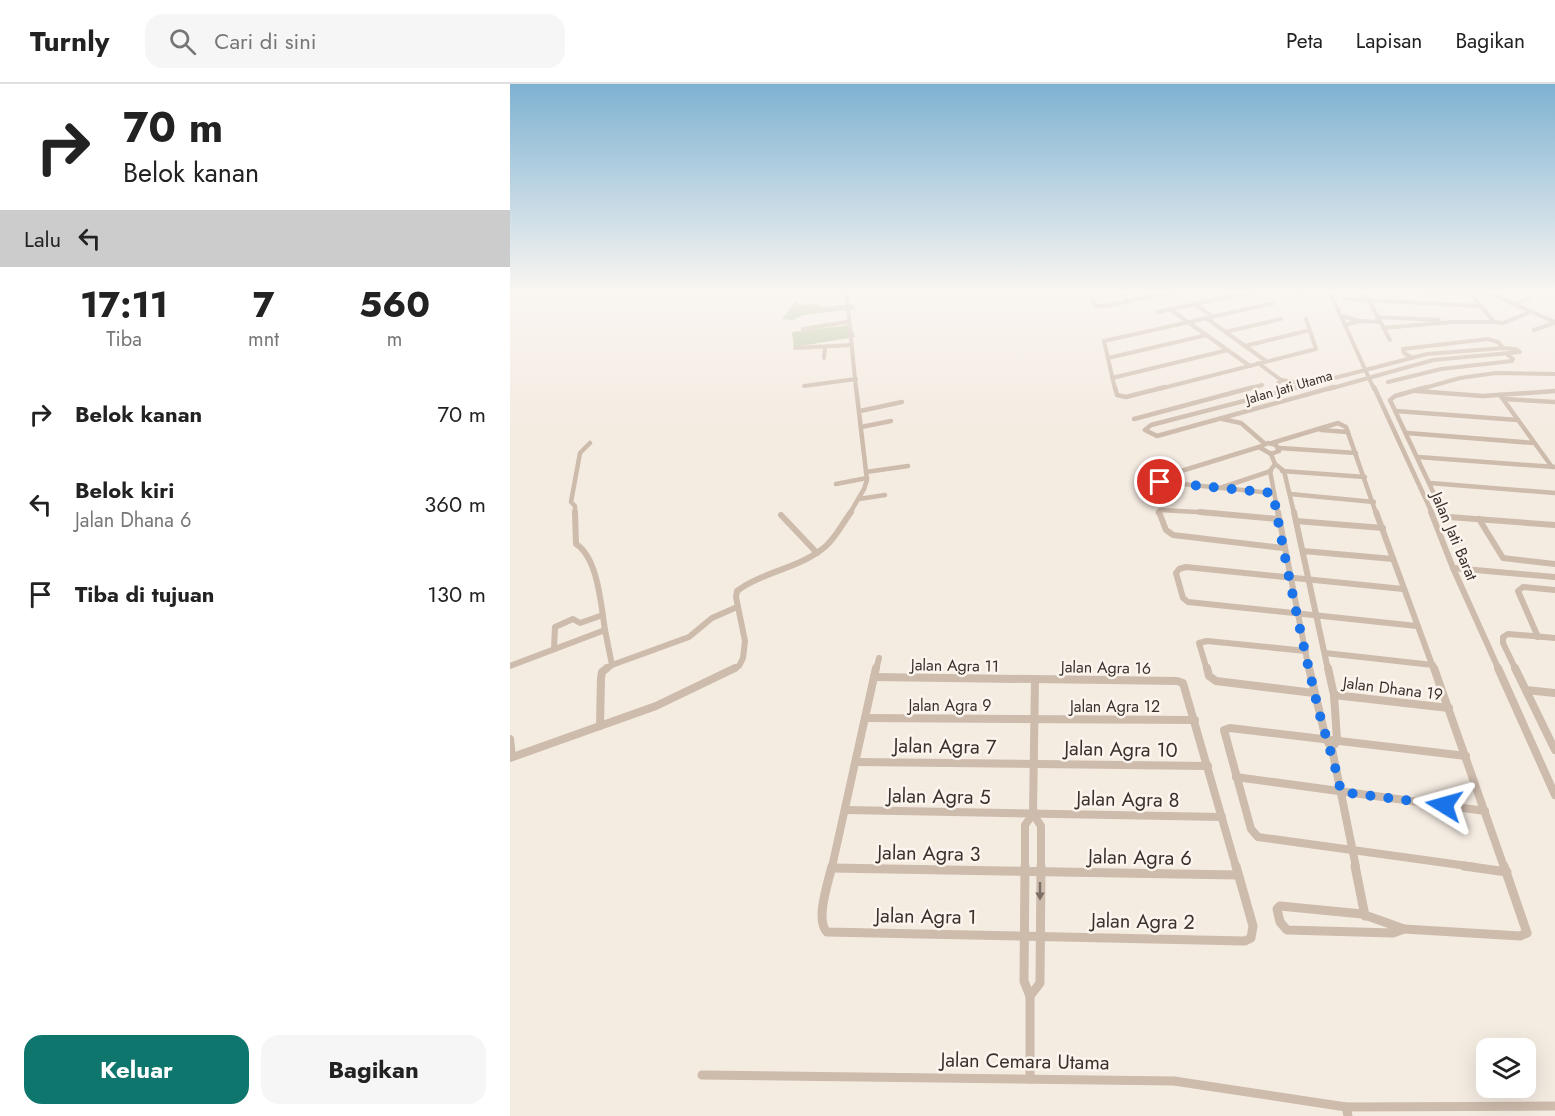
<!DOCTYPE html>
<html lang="id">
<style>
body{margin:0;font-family:Jost,sans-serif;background:#f6f6f6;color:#222;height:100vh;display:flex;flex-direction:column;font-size:22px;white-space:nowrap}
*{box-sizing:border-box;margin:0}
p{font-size:20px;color:#767676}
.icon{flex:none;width:33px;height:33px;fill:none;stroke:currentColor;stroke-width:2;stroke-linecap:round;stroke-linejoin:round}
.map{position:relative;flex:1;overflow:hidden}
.side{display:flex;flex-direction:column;background:#fff;width:510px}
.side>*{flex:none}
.guide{background:#fff;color:#222;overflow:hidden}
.fabs{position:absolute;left:966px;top:954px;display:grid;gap:12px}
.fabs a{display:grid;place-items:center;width:60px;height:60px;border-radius:12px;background:#fff;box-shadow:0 6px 24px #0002;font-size:30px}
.pin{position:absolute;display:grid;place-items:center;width:51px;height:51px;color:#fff;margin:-26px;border:3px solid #fff;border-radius:50%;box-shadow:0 2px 6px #0007}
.me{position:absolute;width:66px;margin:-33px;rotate:278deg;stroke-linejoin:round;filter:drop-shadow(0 0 4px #0008)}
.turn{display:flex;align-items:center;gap:21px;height:126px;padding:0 24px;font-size:27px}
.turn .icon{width:78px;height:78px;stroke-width:2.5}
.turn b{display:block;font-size:42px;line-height:51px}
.then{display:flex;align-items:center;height:57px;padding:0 24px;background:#0003;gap:12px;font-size:22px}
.eta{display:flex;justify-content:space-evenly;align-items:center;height:102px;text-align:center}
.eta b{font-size:36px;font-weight:700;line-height:42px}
.primary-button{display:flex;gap:12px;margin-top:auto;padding:12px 24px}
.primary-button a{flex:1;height:69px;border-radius:18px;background:#0f766e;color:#fff;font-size:24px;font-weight:700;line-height:69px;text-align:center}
.primary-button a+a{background:#f6f6f6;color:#222}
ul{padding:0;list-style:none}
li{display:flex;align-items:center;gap:18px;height:90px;padding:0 24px}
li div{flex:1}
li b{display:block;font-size:22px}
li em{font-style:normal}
header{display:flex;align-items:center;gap:36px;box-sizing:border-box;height:84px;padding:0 30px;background:#fff;border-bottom:2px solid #e0e0e0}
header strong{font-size:28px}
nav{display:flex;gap:33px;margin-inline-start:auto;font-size:21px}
.search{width:420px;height:54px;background:#f6f6f6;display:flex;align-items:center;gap:15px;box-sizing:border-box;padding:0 21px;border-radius:18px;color:#767676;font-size:22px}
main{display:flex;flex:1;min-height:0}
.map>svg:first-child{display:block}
.green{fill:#b8c4a0}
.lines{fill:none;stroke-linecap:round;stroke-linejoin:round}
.street-far4{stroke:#cdbbac;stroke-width:4}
.street-far3{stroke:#cdbbac;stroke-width:4.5}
.street-far2{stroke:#cdbbac;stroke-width:6}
.street-far1{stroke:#cdbbac;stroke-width:8}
.street{stroke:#cdbbac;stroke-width:9}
.oneway{fill:#7d6f65}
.route{stroke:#1a73e8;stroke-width:10;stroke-dasharray:0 18}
.labels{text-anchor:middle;stroke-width:5;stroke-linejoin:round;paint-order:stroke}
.far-street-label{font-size:14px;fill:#3b302b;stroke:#fbf5ee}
.street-label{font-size:16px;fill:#3b302b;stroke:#fbf5ee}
.near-street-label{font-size:20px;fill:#3b302b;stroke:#fbf5ee}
</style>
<header>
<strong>Turnly</strong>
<div class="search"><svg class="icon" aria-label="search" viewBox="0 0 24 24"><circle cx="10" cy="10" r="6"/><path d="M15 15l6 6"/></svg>Cari di sini</div>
<nav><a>Peta</a><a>Lapisan</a><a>Bagikan</a></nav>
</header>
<main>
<section class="side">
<div class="guide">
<div class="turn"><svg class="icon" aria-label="right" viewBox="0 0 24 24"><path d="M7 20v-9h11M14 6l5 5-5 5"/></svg><div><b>70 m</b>Belok kanan</div></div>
<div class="then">Lalu<svg class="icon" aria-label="left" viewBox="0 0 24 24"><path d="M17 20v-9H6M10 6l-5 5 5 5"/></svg></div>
</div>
<div class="eta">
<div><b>17:11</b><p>Tiba</p></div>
<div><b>7</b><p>mnt</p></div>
<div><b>560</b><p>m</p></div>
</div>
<ul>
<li><svg class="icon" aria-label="right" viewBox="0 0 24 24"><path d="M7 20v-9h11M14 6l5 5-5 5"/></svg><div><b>Belok kanan</b></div><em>70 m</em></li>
<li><svg class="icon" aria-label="left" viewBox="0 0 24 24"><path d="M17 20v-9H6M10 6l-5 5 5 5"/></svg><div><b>Belok kiri</b><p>Jalan Dhana 6</p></div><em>360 m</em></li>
<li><svg class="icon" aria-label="arrive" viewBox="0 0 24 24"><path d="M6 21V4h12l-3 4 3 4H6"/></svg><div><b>Tiba di tujuan</b></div><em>130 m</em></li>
</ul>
<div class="primary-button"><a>Keluar</a><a>Bagikan</a></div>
</section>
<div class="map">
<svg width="1045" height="1032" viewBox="0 0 1045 1032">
<rect width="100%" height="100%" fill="#f4ebe1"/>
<g class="green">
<path d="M 286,217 L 290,221 L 305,220 L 314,223 L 343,220 L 345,225 L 293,231 L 283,236 L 272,235 Z"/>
<path d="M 340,241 L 345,253 L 284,263 L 282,248 Z"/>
</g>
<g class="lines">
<g class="street-far4">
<path d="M 336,205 L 346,305"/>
<path d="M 607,205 L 618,217"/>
<path d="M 787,205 L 789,211"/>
<path d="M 816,205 L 824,217 L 864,305"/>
<path d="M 970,205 L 1045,238"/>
<path d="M 889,206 L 960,209"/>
<path d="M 608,207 L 617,205"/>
<path d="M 856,211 L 880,256"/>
<path d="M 582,215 L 586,222 L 595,222 L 677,205"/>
<path d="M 835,215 L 970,222"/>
<path d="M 685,220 L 703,233"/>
<path d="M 1002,220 L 1018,215"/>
<path d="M 661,226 L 740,282"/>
<path d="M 648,228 L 756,205"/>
<path d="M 831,232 L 850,237 L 835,241"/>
<path d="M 867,233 L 929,236"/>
<path d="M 696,234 L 756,277"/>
<path d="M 850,237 L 870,238"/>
<path d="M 984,238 L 993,239 L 1018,229"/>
<path d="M 873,244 L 942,238 L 984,238 L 957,205"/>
<path d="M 293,245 L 337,238"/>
<path d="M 1024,246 L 1045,239"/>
<path d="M 715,248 L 771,235"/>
<path d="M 735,262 L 800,246"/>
<path d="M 285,264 L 341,261"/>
<path d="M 901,273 L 894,269 L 893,265 L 978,255 L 988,258 L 993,264"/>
<path d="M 314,274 L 315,264"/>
<path d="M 598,274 L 697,251"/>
<path d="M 748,279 L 771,296"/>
<path d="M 602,294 L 718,266"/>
<path d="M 878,298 L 931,285 L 1002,277 L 1003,275 L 998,271"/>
<path d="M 294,302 L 346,295"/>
<path d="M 605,305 L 594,257 L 764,219"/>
<path d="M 649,305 L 806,265 L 796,235"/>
<path d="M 738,305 L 752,301"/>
<path d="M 768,305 L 767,301 L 771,296 L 795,300"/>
<path d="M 782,305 L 917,270 L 993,264 L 1006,265 L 1010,268 L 923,276 L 819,305"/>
<path d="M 911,305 L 950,294 L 986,289 L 1045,290"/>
</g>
<g class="street-far3">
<path d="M 605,303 L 607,311 L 616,313 L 655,303"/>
<path d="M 767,303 L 768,307"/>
<path d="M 788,303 L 641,341 L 635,346 L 647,352 L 824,303"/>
<path d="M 864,303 L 922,429"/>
<path d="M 917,303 L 885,312 L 880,316 L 933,429"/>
<path d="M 906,307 L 973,312 L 1045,307"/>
<path d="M 990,311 L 1042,383"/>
<path d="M 994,315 L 1045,318"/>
<path d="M 350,327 L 392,318"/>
<path d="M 886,327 L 1008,336"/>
<path d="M 624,335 L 744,303"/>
<path d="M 712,335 L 731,339 L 754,359"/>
<path d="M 351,343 L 381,337"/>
<path d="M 811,346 L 838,348"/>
<path d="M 897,349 L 1024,359"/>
<path d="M 758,359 L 766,361 L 769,367 L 761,370 L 749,363 Z"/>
<path d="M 762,359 L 828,339 L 836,343 L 866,429"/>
<path d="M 769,364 L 846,369"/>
<path d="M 761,370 L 765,380 L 774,387 L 784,429"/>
<path d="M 908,373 L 1045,383"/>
<path d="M 765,380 L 760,387 L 768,429"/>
<path d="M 772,387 L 855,393"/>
<path d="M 356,388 L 398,382"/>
<path d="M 642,396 L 749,363"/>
<path d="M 642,397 L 763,409"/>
<path d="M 920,399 L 1045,409"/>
<path d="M 326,400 L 357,394"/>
<path d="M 710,404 L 761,387"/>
<path d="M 780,410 L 864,418"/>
<path d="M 349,415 L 375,411"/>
<path d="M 65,429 L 65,422 L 61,418 L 70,369 L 80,359"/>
<path d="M 340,429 L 354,405 L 357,396 L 346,303"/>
<path d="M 648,429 L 650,426 L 706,429"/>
</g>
<g class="street-far2">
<path d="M 65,428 L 66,460 C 88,474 91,521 95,546"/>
<path d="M 649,428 L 656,446 L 663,451 L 773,464"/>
<path d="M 690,428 L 768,435"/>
<path d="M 768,428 L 799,586"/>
<path d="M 784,428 L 818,586"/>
<path d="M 866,428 L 924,586"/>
<path d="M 921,428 L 943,484 L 989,586"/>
<path d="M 932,428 L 939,433 L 1045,441"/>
<path d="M 271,431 L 307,469"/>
<path d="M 969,435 L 993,474 L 1045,480"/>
<path d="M 786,437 L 873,444"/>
<path d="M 793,467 L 883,475"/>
<path d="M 943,484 L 1045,493"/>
<path d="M 893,505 L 676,483 L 669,485 L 666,489 L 673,514 L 678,518 L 907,542"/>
<path d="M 1028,553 L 1008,507 L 1013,503 L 1045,506"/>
<path d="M 44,565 L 45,543 L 63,535 L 70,539 L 93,531"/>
<path d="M 815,569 L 923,581"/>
<path d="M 102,581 L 179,553 L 202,534 L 227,523"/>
<path d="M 0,582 L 95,546 L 102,581 L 95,586"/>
<path d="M 222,586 L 229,582 L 233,574 L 235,557 L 226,513 L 227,507 C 254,487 291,484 316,462 C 326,453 333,439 341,428"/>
<path d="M 366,586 L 369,574"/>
<path d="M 697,586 L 689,559 L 697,557 L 796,567"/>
<path d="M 1006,586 L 993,559 L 993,553 L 998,550 L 1045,554"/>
</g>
<g class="street-far1">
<path d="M 697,584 L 699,592 L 706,597 L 804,609"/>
<path d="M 799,584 L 816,655 L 822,665 L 846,783"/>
<path d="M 818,584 L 824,611 L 827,656 L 825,660"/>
<path d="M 924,584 L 994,783"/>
<path d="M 988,584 L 1045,711"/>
<path d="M 1005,584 L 1045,666"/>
<path d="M 364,593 L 667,597 L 673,599 L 726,783"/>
<path d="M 364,593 L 366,584"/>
<path d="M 1016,606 L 1045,609"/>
<path d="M 824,611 L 939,624"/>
<path d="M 355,634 L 685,636"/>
<path d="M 90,642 L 91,594 L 92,588 L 97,584"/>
<path d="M 0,655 L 2,673"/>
<path d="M 956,672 L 720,644 L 714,646 L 741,745 L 748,753 L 965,783"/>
<path d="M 0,674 L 146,622 L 225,584"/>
<path d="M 346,678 L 698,682"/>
<path d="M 726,693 L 975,727"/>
<path d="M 335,726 L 712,733"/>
<path d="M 523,730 L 531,742 L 531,783"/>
<path d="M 322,783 L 364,593"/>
<path d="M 515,783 L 515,741 L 523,730 L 525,596"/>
</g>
<g class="street">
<path d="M 322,782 C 318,799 305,836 317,848 L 735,857 L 741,854 L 743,842 L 726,782"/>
<path d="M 515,782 L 514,897 L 520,912 L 520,995"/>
<path d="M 845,782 L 855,832"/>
<path d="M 954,782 L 997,788"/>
<path d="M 322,784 L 728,791"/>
<path d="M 770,822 L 852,830 L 894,845 L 883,849 L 777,846 L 770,838 L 767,825 Z"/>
<path d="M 894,845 L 1010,852 L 1017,849 L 994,782"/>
<path d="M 520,912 L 530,899 L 531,782"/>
<path d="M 192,991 L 664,997 L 836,1023"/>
<path d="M 838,1032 L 836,1023 L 1045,1022"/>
</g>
</g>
<defs><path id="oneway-solid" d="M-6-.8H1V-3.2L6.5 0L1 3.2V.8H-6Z" transform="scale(1.5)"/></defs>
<use class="oneway" href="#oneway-solid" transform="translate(530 807) rotate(90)"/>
<linearGradient id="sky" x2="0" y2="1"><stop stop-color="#7eb2d2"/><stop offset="0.59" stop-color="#faf6f2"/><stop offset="1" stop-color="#faf6f2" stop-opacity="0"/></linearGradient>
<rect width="1045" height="350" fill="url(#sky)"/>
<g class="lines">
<path class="route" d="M 650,398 L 763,409 C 775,476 789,544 805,611 C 812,644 824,674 831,708 L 934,721"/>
</g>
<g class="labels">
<g class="far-street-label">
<text transform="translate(779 303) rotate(-16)" y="5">Jalan Jati Utama</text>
</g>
<g class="street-label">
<text transform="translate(945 452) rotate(67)" y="6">Jalan Jati Barat</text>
<text transform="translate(445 581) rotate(1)" y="6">Jalan Agra 11</text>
<text transform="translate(596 583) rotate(1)" y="6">Jalan Agra 16</text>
<text transform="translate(883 604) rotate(7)" y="6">Jalan Dhana 19</text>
<text x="440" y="627">Jalan Agra 9</text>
<text x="605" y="628">Jalan Agra 12</text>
</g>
<g class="near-street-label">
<text transform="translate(435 662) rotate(1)" y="7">Jalan Agra 7</text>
<text transform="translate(611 665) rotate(1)" y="7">Jalan Agra 10</text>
<text transform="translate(429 712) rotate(1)" y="7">Jalan Agra 5</text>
<text transform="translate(618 715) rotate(1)" y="7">Jalan Agra 8</text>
<text transform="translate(419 769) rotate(1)" y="7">Jalan Agra 3</text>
<text transform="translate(630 773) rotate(1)" y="7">Jalan Agra 6</text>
<text transform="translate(416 832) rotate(1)" y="7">Jalan Agra 1</text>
<text transform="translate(633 837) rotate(1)" y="7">Jalan Agra 2</text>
<text transform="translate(515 977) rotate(1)" y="7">Jalan Cemara Utama</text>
</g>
</g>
</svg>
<div class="fabs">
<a><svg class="icon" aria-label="layers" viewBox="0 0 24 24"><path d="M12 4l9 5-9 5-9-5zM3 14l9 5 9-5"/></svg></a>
</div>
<div class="pin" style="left:650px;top:398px;background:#d93025"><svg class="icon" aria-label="arrive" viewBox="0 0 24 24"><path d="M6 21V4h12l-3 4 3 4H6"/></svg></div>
<svg class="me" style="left:934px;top:721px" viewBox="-20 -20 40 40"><path d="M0-17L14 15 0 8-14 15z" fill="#1a73e8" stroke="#fff" stroke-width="4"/></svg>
</div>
</main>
